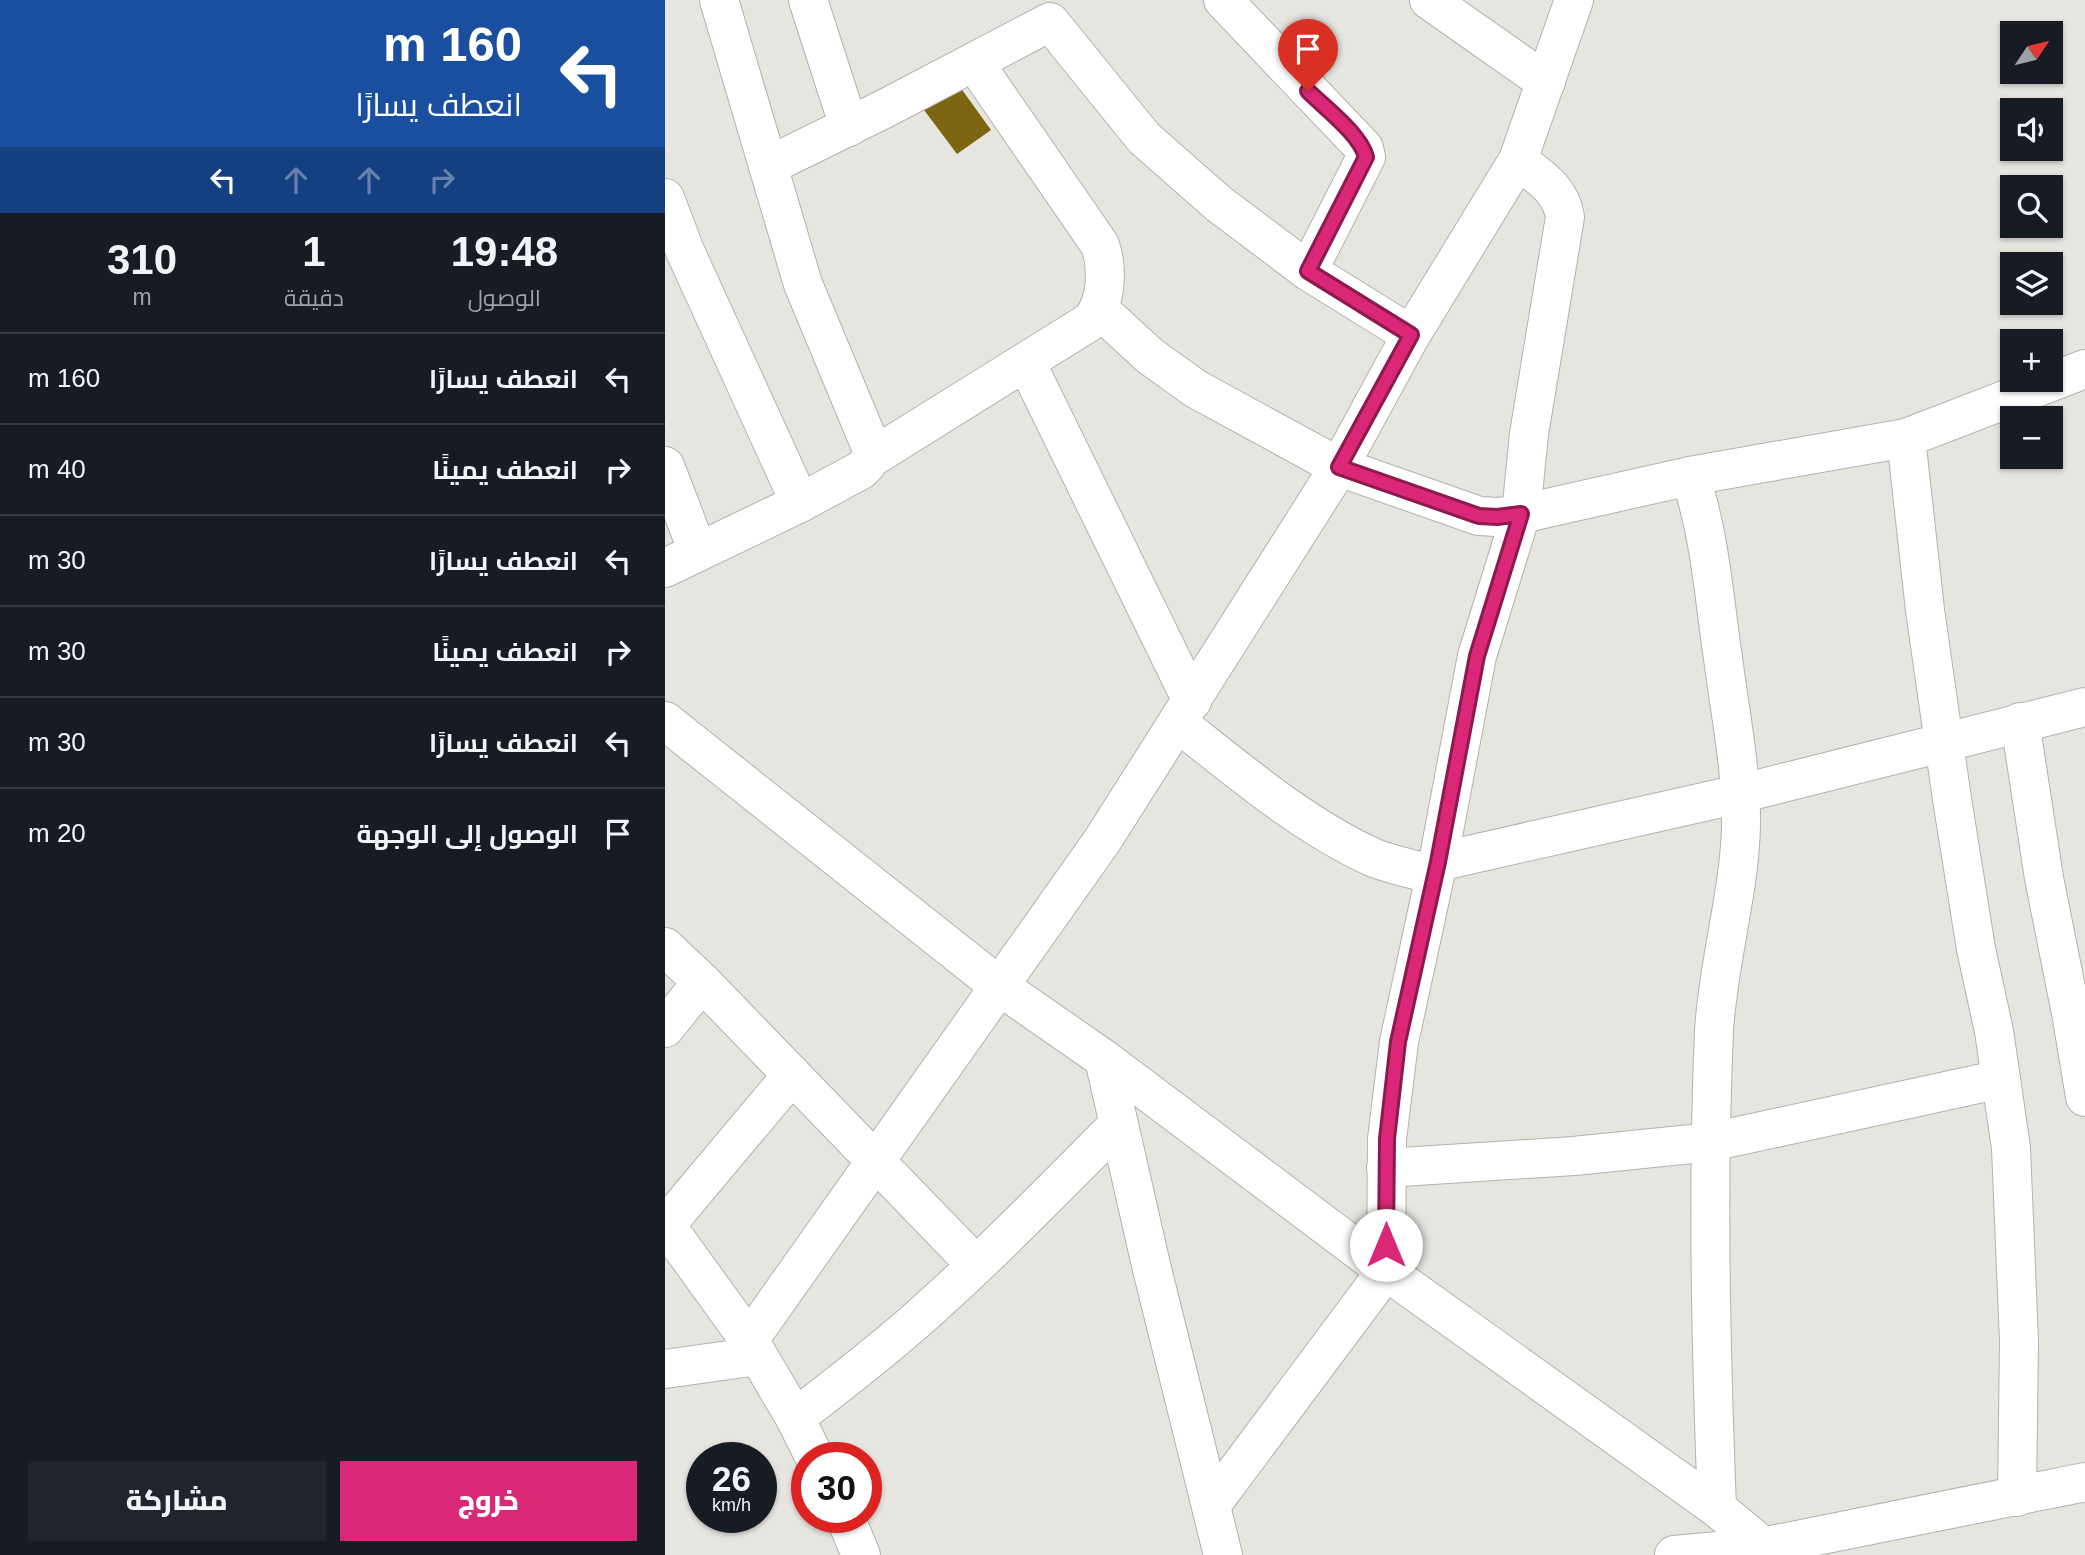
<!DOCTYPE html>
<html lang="ar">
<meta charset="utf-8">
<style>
body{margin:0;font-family:Arial,Cairo,sans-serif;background:#20242c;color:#f1f3f6;direction:rtl;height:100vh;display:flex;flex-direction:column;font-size:26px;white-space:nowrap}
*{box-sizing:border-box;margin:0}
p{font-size:23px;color:#9ea1a6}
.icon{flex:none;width:38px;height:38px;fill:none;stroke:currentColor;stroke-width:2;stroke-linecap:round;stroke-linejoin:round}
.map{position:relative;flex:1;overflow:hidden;direction:ltr}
.sheet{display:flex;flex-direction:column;background:#171b24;width:665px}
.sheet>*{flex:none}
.top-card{background:#1a4fa0;color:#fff;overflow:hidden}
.needle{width:46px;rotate:55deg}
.tools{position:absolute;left:1335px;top:21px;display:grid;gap:14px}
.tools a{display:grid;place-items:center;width:63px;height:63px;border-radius:0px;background:#171b24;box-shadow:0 2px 5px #0004;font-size:35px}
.speed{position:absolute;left:21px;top:1442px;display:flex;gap:14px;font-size:35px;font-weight:700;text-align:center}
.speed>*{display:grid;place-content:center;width:91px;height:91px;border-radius:50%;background:#171b24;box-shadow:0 2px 5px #0004;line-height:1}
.speed small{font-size:18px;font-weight:400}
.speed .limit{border:10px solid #d22;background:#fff;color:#111}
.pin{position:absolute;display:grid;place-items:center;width:60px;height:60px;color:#fff;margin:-72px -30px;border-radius:50% 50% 50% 0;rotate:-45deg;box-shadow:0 0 7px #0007}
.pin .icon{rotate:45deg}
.me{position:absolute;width:77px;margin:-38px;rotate:0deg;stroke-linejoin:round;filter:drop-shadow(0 0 5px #0008)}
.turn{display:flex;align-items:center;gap:24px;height:147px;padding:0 28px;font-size:32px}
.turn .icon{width:91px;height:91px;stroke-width:2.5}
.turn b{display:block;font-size:49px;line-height:60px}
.lanes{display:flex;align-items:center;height:66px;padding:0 28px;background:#0003;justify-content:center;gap:35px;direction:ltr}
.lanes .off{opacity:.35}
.eta{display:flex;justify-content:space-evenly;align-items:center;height:119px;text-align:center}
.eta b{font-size:42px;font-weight:800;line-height:49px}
.action{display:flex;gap:14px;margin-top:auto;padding:14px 28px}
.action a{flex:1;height:80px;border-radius:0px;background:#db2777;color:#fff;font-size:28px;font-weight:800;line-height:80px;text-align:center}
.action a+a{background:#20242c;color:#f1f3f6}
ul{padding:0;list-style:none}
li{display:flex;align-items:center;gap:21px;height:91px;padding:0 28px;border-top:2px solid #363941}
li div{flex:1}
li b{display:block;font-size:26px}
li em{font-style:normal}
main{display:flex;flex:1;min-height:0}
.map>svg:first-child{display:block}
.building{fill:#7e6512}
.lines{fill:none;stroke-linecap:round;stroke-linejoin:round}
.minor-casing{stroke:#b4b2ad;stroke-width:40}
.tertiary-casing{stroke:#b4b2ad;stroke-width:40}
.minor{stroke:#fff;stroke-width:38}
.tertiary{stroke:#fff;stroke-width:38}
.route-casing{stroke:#8e194d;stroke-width:18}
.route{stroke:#db2777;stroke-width:12}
</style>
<main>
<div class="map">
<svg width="1420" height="1555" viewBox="0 0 1420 1555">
<rect width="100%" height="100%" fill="#e7e5e0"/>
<path class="building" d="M 290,80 L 326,130 L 292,154 L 253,102 Z"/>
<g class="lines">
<defs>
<g id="minor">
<path d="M 54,0 L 138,284 L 208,452 L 202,464 L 196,470 L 135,503"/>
<path d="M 143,0 L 184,127"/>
<path d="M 558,0 L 699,148 L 701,157 L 643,271"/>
<path d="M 764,0 L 881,82"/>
<path d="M 103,166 L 219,109 L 385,22 L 479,138 L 554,204 L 643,271 L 746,335"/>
<path d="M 0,198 L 20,251 L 135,503 L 0,568"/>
<path d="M 435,310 L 485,356 L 531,389 L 674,467 L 814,516 L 832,517 L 856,514 L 1025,476 C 1045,534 1049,598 1058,658 C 1065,713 1077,771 1076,827 C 1074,895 1053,963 1049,1031 C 1042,1191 1046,1349 1052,1508"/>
<path d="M 361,362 L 527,701"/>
<path d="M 1241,438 L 1420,369"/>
<path d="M 206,458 L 426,321 C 442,301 443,268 435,245 L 309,62"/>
<path d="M 0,466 L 33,552"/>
<path d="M 1025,476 L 1241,438 L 1260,610 L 1287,799 L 1311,949 L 1329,1031 L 1346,1148 L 1354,1341 L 1352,1497"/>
<path d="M 1355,722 L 1379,878 L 1406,1013 L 1420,1097"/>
<path d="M 513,723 C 573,770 637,825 707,857 C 726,865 749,869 769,875"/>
<path d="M 773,862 L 1074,794 L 1420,707"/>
<path d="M 0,947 L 37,982 L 311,1265"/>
<path d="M 0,1028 L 37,982"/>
<path d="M 439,1059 L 486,1265 L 558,1555"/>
<path d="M 721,1168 L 909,1156 L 1046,1142 L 1336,1079"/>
<path d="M 0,1224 L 84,1340"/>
<path d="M 1,1225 L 127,1075"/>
<path d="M 0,1369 L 93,1356"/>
<path d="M 130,1418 C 169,1388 208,1358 246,1325 C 318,1262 385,1193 453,1125"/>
<path d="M 150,1458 L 130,1418 L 84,1340 L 437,841 L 674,467 L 746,335 L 853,160 L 909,0"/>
<path d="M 547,1504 L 721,1271 L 722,1139 L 734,1042 L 773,862 L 812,656 L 856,514 L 864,434 L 900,217 C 896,189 873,176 853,160"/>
<path d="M 180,1517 L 196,1555"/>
<path d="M 1009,1555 L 1097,1547 L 1420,1482"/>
</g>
<path id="tertiary" d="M 0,721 L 334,986 L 439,1059 L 721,1271 L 1052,1508 L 1108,1555"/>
</defs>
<use href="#minor" class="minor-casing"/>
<use href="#tertiary" class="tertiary-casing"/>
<use href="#minor" class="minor"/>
<use href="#tertiary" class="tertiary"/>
</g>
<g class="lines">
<defs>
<path id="route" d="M 643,91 C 660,108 695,134 701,157 L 643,271 L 746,335 L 674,467 L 814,516 L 832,517 L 856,514 L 812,656 L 773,862 L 733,1042 L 722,1139 L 721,1245"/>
</defs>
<use href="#route" class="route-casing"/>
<use href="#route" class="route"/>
</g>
</svg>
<div class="tools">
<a><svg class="needle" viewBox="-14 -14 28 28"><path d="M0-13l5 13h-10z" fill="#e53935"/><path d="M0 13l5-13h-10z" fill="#9ea1a6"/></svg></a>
<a><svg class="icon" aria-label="sound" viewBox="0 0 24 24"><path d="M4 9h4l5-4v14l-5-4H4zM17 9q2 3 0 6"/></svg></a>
<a><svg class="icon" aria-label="search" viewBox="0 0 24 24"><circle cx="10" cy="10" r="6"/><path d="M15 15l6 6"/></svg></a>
<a><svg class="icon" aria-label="layers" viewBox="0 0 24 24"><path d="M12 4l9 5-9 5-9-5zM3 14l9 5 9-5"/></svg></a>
<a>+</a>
<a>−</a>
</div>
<div class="speed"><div>26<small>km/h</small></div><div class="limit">30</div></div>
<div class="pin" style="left:643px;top:91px;background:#d93025"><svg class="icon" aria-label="arrive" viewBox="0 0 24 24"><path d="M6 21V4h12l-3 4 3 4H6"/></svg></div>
<svg class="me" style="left:721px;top:1245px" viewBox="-20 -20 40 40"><circle r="19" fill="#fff"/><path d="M0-13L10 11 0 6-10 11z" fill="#db2777"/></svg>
</div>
<section class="sheet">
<div class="top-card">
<div class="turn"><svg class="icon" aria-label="left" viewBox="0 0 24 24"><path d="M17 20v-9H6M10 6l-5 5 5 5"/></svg><div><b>160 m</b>انعطف يسارًا</div></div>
<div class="lanes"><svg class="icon" aria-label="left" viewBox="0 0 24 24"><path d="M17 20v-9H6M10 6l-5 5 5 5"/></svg><svg class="icon off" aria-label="ahead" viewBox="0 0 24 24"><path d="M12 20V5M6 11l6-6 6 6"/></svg><svg class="icon off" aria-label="ahead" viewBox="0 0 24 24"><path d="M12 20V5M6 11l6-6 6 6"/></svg><svg class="icon off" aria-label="right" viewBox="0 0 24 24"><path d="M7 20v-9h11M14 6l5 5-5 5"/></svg></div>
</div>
<div class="eta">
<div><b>19:48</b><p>الوصول</p></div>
<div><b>1</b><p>دقيقة</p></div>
<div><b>310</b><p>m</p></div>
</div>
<ul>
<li><svg class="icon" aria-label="left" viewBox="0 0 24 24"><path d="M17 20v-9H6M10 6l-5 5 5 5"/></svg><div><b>انعطف يسارًا</b></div><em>160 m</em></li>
<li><svg class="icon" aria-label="right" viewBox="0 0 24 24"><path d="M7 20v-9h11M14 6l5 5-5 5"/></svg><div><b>انعطف يمينًا</b></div><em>40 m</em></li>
<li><svg class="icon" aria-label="left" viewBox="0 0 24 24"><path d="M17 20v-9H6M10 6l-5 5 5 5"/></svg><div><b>انعطف يسارًا</b></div><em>30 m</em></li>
<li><svg class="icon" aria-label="right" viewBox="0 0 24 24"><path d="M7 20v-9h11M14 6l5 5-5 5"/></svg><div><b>انعطف يمينًا</b></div><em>30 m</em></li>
<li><svg class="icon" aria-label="left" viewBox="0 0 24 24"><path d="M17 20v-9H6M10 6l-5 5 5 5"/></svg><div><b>انعطف يسارًا</b></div><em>30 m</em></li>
<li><svg class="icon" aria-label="arrive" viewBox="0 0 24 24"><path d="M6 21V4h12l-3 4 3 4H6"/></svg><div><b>الوصول إلى الوجهة</b></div><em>20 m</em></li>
</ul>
<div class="action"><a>خروج</a><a>مشاركة</a></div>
</section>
</main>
